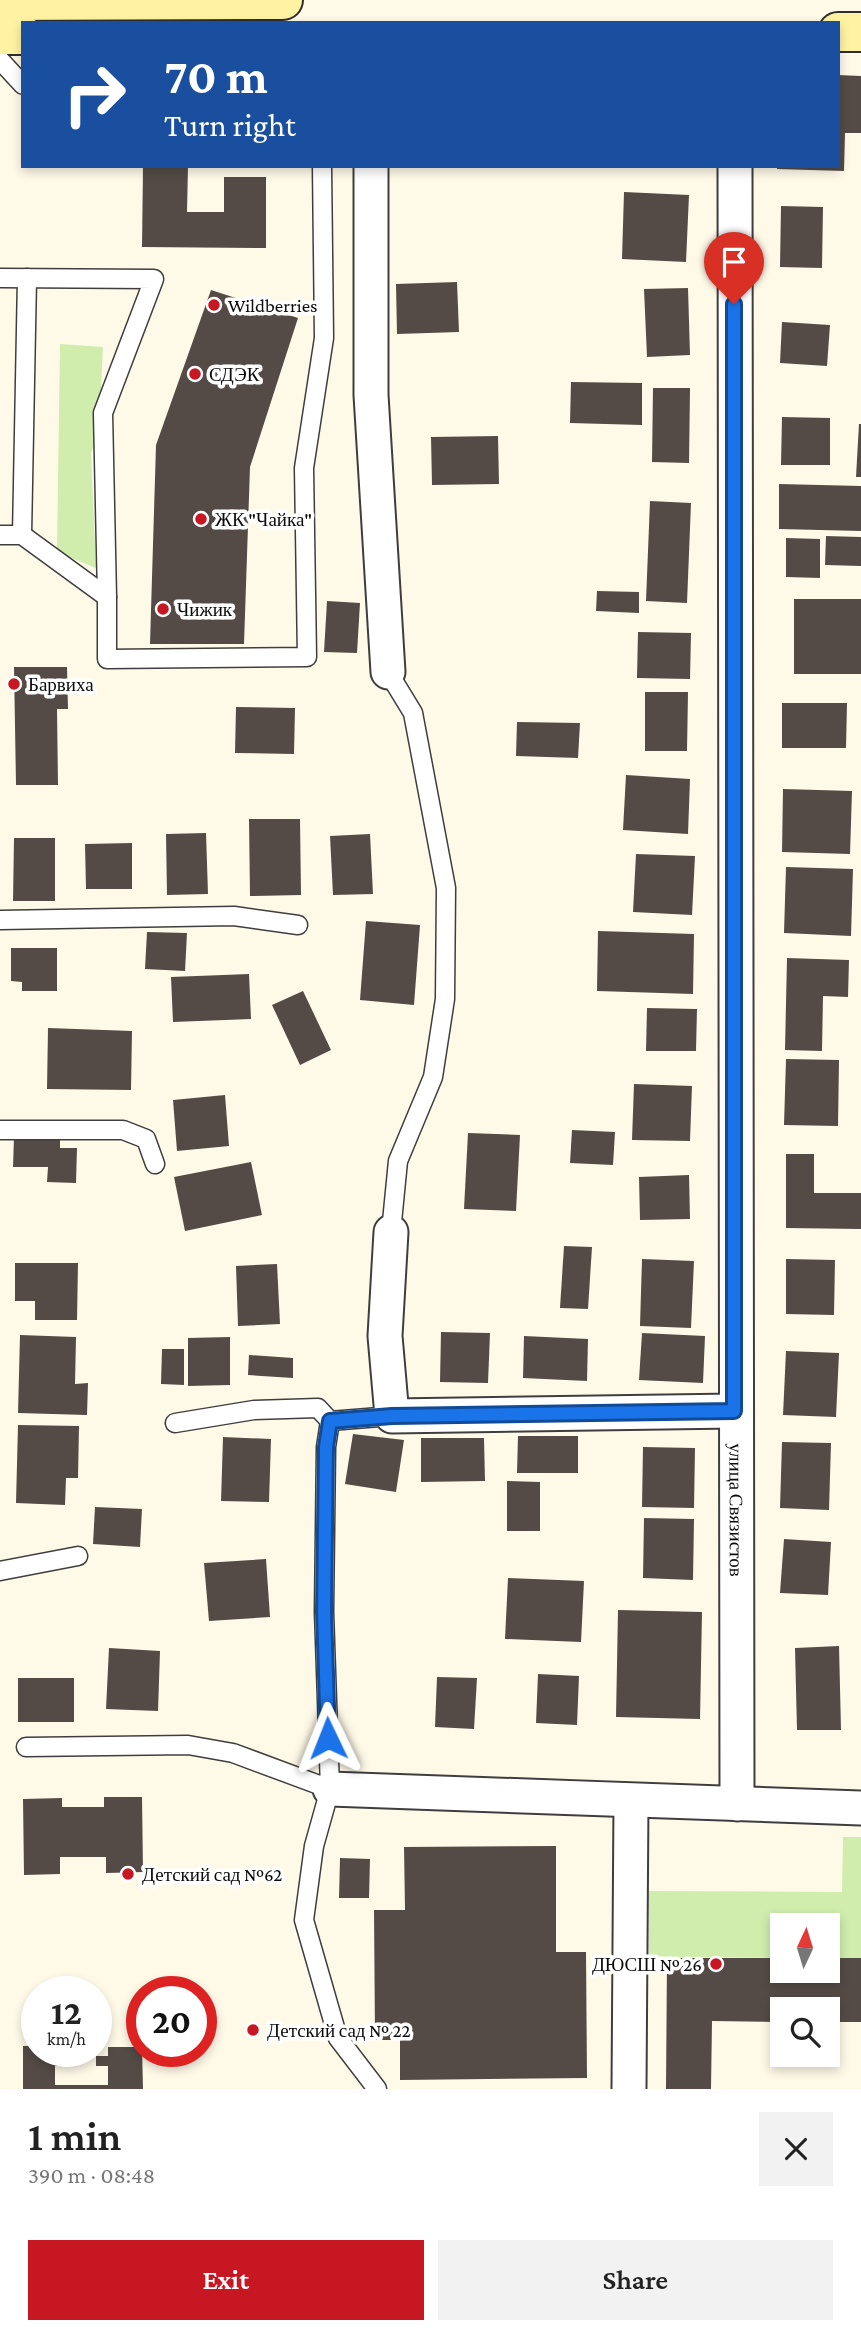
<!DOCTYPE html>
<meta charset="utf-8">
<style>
body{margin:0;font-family:"Crimson Pro",serif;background:#f2f2f2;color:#222;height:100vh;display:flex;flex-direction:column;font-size:26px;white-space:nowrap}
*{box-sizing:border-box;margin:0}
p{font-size:23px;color:#767676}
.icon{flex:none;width:38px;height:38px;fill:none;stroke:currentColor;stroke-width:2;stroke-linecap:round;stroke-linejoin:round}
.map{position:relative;height:2089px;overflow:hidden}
.panel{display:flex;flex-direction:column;background:#fff;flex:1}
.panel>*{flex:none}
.hud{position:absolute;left:21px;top:21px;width:819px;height:147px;border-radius:0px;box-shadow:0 4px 10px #0003;background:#1a4fa0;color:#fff;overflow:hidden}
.needle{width:46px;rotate:4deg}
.fabs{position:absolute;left:770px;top:1913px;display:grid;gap:14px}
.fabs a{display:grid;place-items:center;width:70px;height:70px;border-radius:0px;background:#fff;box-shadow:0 4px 10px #0003;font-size:35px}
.speed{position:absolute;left:21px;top:1976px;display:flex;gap:14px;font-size:35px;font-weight:700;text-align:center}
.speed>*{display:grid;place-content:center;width:91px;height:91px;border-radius:50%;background:#fff;box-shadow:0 4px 10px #0003;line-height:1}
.speed small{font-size:18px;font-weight:400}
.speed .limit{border:10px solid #d22;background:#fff;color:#111}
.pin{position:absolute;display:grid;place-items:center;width:60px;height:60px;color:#fff;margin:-72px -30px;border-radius:50% 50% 50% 0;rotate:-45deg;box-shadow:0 0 7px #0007}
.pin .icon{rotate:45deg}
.me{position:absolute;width:77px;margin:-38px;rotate:358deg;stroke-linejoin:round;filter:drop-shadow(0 0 5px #0008)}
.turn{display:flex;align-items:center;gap:24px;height:147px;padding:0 28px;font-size:32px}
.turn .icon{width:91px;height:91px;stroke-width:2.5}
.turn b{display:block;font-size:49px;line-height:60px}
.round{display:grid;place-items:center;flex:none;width:74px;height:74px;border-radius:0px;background:#f2f2f2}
.overview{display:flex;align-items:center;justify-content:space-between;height:119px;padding:0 28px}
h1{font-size:42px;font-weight:600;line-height:52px}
.button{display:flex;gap:14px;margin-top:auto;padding:14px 28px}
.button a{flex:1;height:80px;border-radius:0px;background:#c61723;color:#fff;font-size:28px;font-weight:600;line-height:80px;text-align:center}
.button a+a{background:#f2f2f2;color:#222}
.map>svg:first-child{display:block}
.green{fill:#d0edae}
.building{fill:#544b46}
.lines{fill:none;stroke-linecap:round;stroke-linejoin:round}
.lane-casing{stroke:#3e3e3e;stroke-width:21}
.street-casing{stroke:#3e3e3e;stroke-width:37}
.secondary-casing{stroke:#2d2d2d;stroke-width:42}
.lane{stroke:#fff;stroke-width:18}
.street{stroke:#fff;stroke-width:33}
.secondary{stroke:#fff3a3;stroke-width:38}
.route-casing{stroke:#114b97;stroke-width:18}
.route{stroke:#1a73e8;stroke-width:12}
.poi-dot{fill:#c61723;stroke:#fff;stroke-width:2.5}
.labels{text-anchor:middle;stroke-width:7;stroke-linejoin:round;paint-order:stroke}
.poi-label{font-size:19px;fill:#0b0b0b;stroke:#fff;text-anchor:start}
.street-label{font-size:19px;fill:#0b0b0b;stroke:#fff}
</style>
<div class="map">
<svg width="861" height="2089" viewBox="0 0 861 2089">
<rect width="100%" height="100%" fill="#fffae8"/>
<g class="green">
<path d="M 60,344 L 103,347 L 99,432 L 91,453 L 96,568 L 57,552 Z"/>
<path d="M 843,1837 L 861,1837 L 861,1958 L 828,1958 L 828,1925 L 782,1925 L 782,1958 L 649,1957 L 649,1891 L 842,1892 Z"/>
</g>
<g class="building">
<path d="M 838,75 L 861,76 L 861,133 L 845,133 L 844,171 L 777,169 L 777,166 L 838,166 Z"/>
<path d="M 143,166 L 188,166 L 187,212 L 224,212 L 224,177 L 266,177 L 266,248 L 142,247 Z"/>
<path d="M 624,192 L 689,195 L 686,262 L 622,259 Z"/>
<path d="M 781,206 L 823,207 L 822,268 L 780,267 Z"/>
<path d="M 457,282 L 459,332 L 397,334 L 396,284 Z"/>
<path d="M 688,288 L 690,355 L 647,357 L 644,289 Z"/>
<path d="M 211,290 L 298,318 L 250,467 L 244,644 L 150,644 L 156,445 Z"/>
<path d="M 782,322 L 830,325 L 827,366 L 780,363 Z"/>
<path d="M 571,382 L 642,383 L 642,425 L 570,423 Z"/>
<path d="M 653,388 L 690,388 L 689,463 L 652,462 Z"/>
<path d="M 782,417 L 830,418 L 830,465 L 781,465 Z"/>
<path d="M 859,424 L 861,424 L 861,477 L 856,477 Z"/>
<path d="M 498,436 L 499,484 L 432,485 L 431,437 Z"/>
<path d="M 779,484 L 861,486 L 861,531 L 779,529 Z"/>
<path d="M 650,501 L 691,503 L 687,603 L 646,601 Z"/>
<path d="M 826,536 L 861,537 L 861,566 L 825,565 Z"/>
<path d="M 786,538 L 820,539 L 820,578 L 786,577 Z"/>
<path d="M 597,591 L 639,592 L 639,613 L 596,611 Z"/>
<rect x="794" y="599" width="67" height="75"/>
<path d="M 327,601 L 360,603 L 357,653 L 324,652 Z"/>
<path d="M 638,632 L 691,633 L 690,679 L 637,678 Z"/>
<path d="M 14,667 L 67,667 L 68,709 L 57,709 L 58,785 L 16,785 Z"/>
<path d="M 645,692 L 688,692 L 687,751 L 645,751 Z"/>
<path d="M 782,703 L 847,703 L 846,748 L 782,748 Z"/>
<path d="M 236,707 L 295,708 L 294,754 L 235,753 Z"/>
<path d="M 517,722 L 580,723 L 578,758 L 516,756 Z"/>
<path d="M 626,775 L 690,779 L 688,834 L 623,830 Z"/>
<path d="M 783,789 L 852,791 L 850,854 L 782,852 Z"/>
<path d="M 249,819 L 300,819 L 301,895 L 250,896 Z"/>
<path d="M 206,833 L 208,894 L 167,895 L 166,834 Z"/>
<path d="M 370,834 L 373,894 L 333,895 L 330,836 Z"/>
<path d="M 14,838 L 55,838 L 55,901 L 13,901 Z"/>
<path d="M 132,843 L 132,889 L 86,889 L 85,844 Z"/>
<path d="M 636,854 L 695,856 L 692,915 L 633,912 Z"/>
<path d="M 786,867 L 853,869 L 851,936 L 784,933 Z"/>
<path d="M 366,921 L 420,925 L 414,1005 L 360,1000 Z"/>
<path d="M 598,931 L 694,934 L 693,994 L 597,991 Z"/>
<path d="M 147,932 L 187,933 L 185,971 L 145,969 Z"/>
<path d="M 11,948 L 57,948 L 57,991 L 22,991 L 22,982 L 11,981 Z"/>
<path d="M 787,958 L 849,960 L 848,997 L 823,996 L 822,1051 L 785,1050 Z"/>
<path d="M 249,974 L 251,1019 L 173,1022 L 171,977 Z"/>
<path d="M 303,991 L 331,1050 L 300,1065 L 272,1005 Z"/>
<path d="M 647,1008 L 697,1009 L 696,1051 L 646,1051 Z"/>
<path d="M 48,1028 L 132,1031 L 131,1090 L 47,1089 Z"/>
<path d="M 786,1059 L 839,1060 L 838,1126 L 784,1125 Z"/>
<path d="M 634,1084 L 692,1086 L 690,1141 L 632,1140 Z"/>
<path d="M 225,1095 L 229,1146 L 177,1151 L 173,1100 Z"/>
<path d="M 572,1130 L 615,1132 L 613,1165 L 570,1163 Z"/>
<path d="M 468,1133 L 520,1135 L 516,1211 L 464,1209 Z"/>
<path d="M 14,1137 L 60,1138 L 60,1148 L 77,1148 L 76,1183 L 47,1182 L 48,1167 L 13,1167 Z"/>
<path d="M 786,1154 L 814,1154 L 814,1193 L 861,1193 L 861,1229 L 786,1228 Z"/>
<path d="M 251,1162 L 262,1215 L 185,1231 L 174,1177 Z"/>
<path d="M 689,1175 L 690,1219 L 640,1220 L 639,1177 Z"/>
<path d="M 564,1246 L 592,1247 L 588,1309 L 560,1308 Z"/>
<path d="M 642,1259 L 694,1261 L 691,1328 L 640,1326 Z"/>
<path d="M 786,1259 L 835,1260 L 834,1315 L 786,1314 Z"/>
<path d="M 15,1263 L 78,1263 L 77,1320 L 35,1320 L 35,1301 L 15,1301 Z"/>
<path d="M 277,1264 L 280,1324 L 238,1326 L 236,1266 Z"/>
<path d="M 441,1332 L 490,1333 L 488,1383 L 440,1382 Z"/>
<path d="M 642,1333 L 705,1336 L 703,1383 L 639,1380 Z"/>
<path d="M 20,1335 L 76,1337 L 75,1384 L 88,1383 L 87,1415 L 18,1413 Z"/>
<path d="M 524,1336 L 588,1339 L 587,1381 L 523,1378 Z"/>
<path d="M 230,1337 L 230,1385 L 188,1386 L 188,1338 Z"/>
<path d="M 162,1349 L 184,1349 L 184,1385 L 161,1384 Z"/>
<path d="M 786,1351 L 839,1353 L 836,1417 L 783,1415 Z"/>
<path d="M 249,1355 L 293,1358 L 293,1378 L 248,1375 Z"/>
<path d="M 18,1425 L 79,1426 L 78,1478 L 66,1478 L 65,1505 L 16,1503 Z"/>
<path d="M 353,1434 L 404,1440 L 396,1492 L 345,1484 Z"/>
<path d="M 518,1436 L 578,1436 L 578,1473 L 517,1473 Z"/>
<path d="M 223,1437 L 271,1439 L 269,1502 L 221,1501 Z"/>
<path d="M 421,1438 L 484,1438 L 485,1481 L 421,1482 Z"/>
<path d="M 782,1442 L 831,1443 L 829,1510 L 780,1508 Z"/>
<path d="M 643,1447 L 695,1448 L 694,1508 L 642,1507 Z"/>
<path d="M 507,1481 L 540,1482 L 540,1531 L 507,1531 Z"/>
<path d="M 95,1507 L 142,1509 L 140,1547 L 93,1544 Z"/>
<path d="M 644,1518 L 694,1519 L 693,1580 L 643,1578 Z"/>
<path d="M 784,1539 L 831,1542 L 828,1595 L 780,1593 Z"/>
<path d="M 266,1559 L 270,1617 L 209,1621 L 204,1563 Z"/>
<path d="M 508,1578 L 584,1581 L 581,1642 L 505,1639 Z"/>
<path d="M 618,1610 L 702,1612 L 700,1719 L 616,1717 Z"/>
<path d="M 839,1646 L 841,1730 L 797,1730 L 795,1648 Z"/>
<path d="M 109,1648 L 160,1651 L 158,1711 L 106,1709 Z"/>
<path d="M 538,1674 L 579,1676 L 577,1725 L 536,1723 Z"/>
<path d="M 437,1677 L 477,1678 L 474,1729 L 435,1727 Z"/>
<rect x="18" y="1678" width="56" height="44"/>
<path d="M 104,1797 L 142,1797 L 143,1872 L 106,1873 L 106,1857 L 60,1857 L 60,1874 L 24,1875 L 23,1799 L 62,1798 L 62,1807 L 104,1807 Z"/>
<path d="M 556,1846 L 556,1952 L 586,1952 L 587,2078 L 400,2080 L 400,2040 L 375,2040 L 374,1910 L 405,1910 L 404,1847 Z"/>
<path d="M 340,1858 L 370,1859 L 369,1898 L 339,1898 Z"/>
<path d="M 667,1958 L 782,1958 L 782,1970 L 828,1970 L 828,1958 L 861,1958 L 861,2022 L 828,2022 L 828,2009 L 782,2009 L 782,2022 L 712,2021 L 711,2089 L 666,2089 Z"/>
<path d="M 23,2046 L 37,2046 L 37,2051 L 55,2051 L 55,2055 L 67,2055 L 67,2066 L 55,2066 L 55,2085 L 108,2085 L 108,2066 L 96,2066 L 96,2056 L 108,2056 L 108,2047 L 142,2047 L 143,2089 L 23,2089 Z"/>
</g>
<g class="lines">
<defs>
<g id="lane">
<path d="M 0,60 L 23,85"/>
<path d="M 0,278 L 154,279 L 103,413 L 107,597 L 22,535 L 0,535"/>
<path d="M 22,535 L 27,278"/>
<path d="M 107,597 L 107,659 L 307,657 L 304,468 L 324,338 L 322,166"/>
<path d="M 388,672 L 413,713 L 446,888 L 445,999 L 433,1077 L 398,1161 L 391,1232"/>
<path d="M 0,920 L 234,916 L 298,925"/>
<path d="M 0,1130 L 123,1130 L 146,1139 L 155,1164"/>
<path d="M 330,1421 L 326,1447 L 324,1612 L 330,1789 L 314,1846 L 304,1920 L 338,2038 L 377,2089"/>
<path d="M 175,1423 L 254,1410 L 318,1408 L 330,1421 L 392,1416"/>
<path d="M 0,1571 L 78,1556"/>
<path d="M 26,1747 L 188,1745 L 233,1753 L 330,1789"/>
</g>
<g id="street">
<path d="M 371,166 L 371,395 L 388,672"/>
<path id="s1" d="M 735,166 L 737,1804"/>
<path d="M 391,1232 L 385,1336 L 392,1416 L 734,1411"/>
<path d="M 330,1789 L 861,1808"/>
<path d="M 629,2089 L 631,1801"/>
</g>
<g id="secondary">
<path d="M 0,1 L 283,0"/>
<path d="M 838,32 L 861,32"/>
<path d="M 0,35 L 23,35"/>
</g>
</defs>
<use href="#lane" class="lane-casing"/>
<use href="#street" class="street-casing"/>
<use href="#secondary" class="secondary-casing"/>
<use href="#lane" class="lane"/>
<use href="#street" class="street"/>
<use href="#secondary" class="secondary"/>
</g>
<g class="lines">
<defs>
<path id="route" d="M 328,1738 L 324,1612 L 326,1447 L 330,1421 L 392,1416 L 734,1411 L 734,304"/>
</defs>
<use href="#route" class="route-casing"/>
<use href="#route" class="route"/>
</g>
<g class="poi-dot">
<circle cx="214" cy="305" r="7"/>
<circle cx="195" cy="374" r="7"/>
<circle cx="201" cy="519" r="7"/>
<circle cx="163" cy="609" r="7"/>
<circle cx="14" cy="684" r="7"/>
<circle cx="128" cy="1874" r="7"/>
<circle cx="716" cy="1964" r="7"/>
<circle cx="253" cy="2030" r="7"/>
</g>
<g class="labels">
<g class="poi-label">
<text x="228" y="312">Wildberries</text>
<text x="209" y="381">СДЭК</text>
<text x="215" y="526">ЖК "Чайка"</text>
<text x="177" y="616">Чижик</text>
<text x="28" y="691">Барвиха</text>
<text x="142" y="1881">Детский сад №62</text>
<text x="702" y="1971" text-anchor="end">ДЮСШ № 26</text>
<text x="267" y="2037">Детский сад № 22</text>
</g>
<g class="street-label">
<text dy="7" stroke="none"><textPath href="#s1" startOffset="1344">улица Связистов</textPath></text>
</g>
</g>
</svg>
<div class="fabs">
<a><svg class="needle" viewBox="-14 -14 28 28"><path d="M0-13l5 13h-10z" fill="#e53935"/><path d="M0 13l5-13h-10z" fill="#767676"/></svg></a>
<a><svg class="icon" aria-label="search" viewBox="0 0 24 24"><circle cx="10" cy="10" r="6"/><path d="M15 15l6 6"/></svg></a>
</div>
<div class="speed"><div>12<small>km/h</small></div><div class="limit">20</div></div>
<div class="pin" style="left:734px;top:304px;background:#d93025"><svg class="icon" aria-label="arrive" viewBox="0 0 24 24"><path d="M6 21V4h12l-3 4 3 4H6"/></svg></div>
<svg class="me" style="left:328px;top:1738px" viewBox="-20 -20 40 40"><path d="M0-17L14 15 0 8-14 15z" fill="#1a73e8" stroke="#fff" stroke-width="4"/></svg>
<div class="hud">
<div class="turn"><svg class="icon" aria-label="right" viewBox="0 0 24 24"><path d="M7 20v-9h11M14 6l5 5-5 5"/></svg><div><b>70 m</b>Turn right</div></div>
</div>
</div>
<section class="panel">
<div class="overview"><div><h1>1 min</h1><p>390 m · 08:48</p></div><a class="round"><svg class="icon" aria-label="close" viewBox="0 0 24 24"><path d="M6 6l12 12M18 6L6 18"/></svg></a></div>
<div class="button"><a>Exit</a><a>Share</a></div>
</section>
